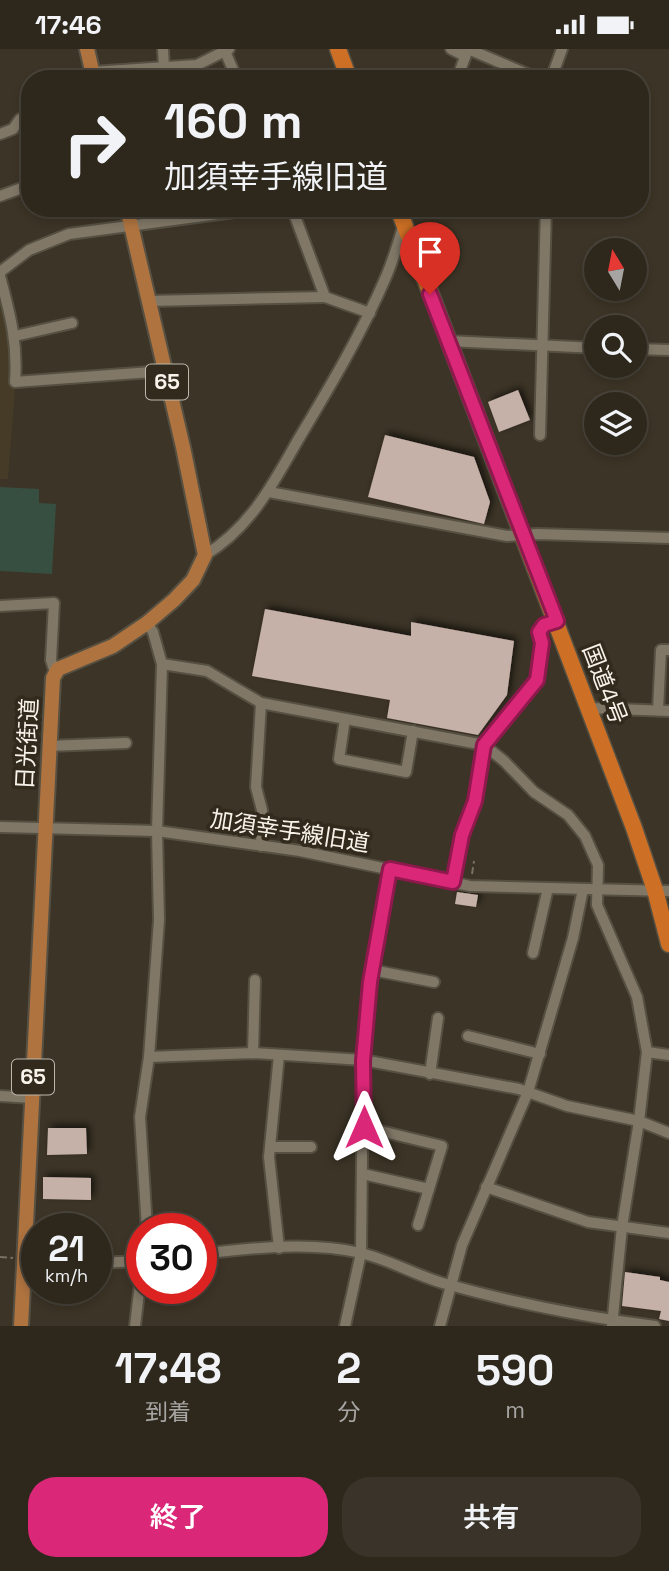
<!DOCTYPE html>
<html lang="ja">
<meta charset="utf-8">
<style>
body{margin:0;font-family:"Space Grotesk","Noto Sans JP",sans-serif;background:#393329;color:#f1f3f6;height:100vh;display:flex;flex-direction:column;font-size:26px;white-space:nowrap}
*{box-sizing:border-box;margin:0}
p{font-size:23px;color:#a7a5a3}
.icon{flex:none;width:38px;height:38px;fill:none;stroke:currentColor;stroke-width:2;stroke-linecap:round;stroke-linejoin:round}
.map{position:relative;height:1277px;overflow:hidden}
.side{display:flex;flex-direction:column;background:#2d271c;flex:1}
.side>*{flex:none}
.top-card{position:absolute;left:21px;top:21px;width:628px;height:147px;border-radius:28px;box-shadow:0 4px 10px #0003,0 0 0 2px #48443b;background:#2d271c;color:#f1f3f6;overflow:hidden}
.needle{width:46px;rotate:350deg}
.buttons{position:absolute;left:584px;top:189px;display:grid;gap:14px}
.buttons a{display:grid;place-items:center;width:63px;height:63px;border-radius:50%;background:#2d271c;box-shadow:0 4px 10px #0003,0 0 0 2px #48443b;font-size:35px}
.speed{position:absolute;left:21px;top:1164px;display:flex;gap:14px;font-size:35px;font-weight:700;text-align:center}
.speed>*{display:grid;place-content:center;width:91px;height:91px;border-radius:50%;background:#2d271c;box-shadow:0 4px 10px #0003,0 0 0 2px #48443b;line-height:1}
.speed small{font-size:18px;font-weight:400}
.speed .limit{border:10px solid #d22;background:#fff;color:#111}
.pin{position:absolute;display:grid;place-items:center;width:60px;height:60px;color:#fff;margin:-72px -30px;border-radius:50% 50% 50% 0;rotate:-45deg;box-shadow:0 0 7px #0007}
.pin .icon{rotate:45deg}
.me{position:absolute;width:77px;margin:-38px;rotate:0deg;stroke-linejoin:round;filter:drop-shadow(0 0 5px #0008)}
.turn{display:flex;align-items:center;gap:24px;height:147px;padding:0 28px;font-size:32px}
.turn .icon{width:91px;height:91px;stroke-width:2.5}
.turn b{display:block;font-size:49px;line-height:60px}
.eta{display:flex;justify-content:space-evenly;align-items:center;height:119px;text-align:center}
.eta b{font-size:42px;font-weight:600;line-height:49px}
.button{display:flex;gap:14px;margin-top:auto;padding:14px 28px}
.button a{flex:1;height:80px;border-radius:28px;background:#db2777;color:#fff;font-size:28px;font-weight:600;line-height:80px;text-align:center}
.button a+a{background:#393329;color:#f1f3f6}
.status{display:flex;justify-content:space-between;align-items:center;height:49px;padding:0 35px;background:#2d271c;direction:ltr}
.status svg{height:19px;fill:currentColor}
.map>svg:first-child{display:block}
.built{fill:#463b26}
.green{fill:#374f41}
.building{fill:#c6b1a9;filter:url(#shadow)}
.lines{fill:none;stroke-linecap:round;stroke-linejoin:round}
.minor-casing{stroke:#565043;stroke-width:14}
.major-casing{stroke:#565043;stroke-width:18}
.highway-casing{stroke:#565043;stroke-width:19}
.path{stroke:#787164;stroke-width:2;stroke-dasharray:7 3.5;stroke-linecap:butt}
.minor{stroke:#807767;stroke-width:10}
.major{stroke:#ae733f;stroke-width:14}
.highway{stroke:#cd7025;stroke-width:16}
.route-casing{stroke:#8e194d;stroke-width:18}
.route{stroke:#db2777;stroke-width:12}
.labels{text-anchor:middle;stroke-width:7;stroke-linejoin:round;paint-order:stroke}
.shield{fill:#322a1c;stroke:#bdb7ac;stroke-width:2}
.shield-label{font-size:21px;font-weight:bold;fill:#f8f3ea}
.street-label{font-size:23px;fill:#f8f3ea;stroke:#322a1c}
</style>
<div class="status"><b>17:46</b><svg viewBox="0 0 49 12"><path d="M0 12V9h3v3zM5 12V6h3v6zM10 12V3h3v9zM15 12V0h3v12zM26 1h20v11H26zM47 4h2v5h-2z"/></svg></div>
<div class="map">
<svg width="669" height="1277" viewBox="0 0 669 1277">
<defs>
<filter id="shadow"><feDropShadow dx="3.5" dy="-3.5" stdDeviation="3.5" flood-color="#0009"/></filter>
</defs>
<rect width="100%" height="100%" fill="#3c3426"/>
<path class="built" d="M 0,254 L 12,303 L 9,332 L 15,341 L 8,430 L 0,430 Z"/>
<path class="green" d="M 0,438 L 39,440 L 39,454 L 56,455 L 52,525 L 0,522 Z"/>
<g class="building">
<path d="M 518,341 L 530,371 L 499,383 L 488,353 Z"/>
<path d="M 385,386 L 474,408 L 490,453 L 484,475 L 368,448 Z"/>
<path d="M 265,560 L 411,587 L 411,573 L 514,592 L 507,646 L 478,686 L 387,669 L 390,651 L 252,627 Z"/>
<path d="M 457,843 L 478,846 L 476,858 L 455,855 Z"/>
<path d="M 48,1079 L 86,1079 L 87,1105 L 47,1106 Z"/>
<path d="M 43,1128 L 91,1129 L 91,1151 L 43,1150 Z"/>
<path d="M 625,1223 L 660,1228 L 660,1231 L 669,1233 L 669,1272 L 659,1270 L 661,1262 L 622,1257 Z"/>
</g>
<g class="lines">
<defs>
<g id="minor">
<path d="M 163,0 L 164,18"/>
<path d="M 224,0 L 237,30"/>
<path d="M 451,0 L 465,7"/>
<path d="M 468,0 L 539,30"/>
<path d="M 92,23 L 197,16 L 229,0"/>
<path d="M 457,30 L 468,0"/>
<path d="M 551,30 L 562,0"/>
<path d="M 0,85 L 13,80 L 20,70 L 30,69"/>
<path d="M 0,147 L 30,136"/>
<path d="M 292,159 L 325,248 L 370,264"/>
<path d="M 0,223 L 29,201 L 69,185 L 264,159"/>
<path d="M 0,227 C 10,265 18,294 15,333 L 165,322"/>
<path d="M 149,252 L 325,248"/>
<path d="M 15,287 L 72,274"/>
<path d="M 448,292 L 597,299"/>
<path d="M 635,300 L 669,301"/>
<path d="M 540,386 L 546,159"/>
<path d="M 269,443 L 507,487 L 537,485 L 669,489"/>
<path d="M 205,506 C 250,479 273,435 298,391 C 329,339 361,286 385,230 C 395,208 401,183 409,159"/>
<path d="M 0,557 L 54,554 L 51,611 L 55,624"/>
<path d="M 162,615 L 207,622 L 261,654 L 484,696 L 504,712 L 534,743 L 568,766 L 585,787 L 598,816 L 597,856 L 637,948 L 647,1003 L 639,1072 L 622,1178 L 612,1277"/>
<path d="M 261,654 L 256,738 L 262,761 L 261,797"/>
<path d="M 590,659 L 669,662"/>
<path d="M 658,661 L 661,601 L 669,601"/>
<path d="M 345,670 L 339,710 L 406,723 L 413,682"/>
<path d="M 48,697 L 126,694"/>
<path d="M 0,778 L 157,782 L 300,802 L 470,837 L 669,842"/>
<path d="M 453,833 L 462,786 L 475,752 L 484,696 L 537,631 L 542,594 L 539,583 L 544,576 L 557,572"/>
<path d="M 533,904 L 548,839"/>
<path d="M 372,921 L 434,933"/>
<path d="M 468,987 L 540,1005"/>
<path d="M 647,1003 L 669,1006"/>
<path d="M 253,1004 L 255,931"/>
<path d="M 279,1006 L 269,1108 L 279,1199"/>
<path d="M 149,1008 L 253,1004 L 363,1011 L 519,1040 L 567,1057 L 639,1072 L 669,1084"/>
<path d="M 430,1025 L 438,969"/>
<path d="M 0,1047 L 32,1049"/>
<path d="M 364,1078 L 442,1097 L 418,1176"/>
<path d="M 270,1098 L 311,1098"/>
<path d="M 363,1125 L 429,1140"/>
<path d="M 486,1138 L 588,1173 L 669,1184"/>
<path d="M 147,1180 L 140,1068 L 149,1008 L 159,871 L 157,782 L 162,615 L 153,583 L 147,574"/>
<path d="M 201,1205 C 252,1199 310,1192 361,1204 C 390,1211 417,1227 446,1235 C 514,1254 585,1268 655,1277"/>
<path d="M 96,1214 L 142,1212"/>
<path d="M 135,1277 L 142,1218"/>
<path d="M 345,1277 L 361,1204 L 363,1011 L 370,933 L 390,820"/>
<path d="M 440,1277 L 462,1196 L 528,1043 L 573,889 L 583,840"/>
</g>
<g id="major">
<path d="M 87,0 L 94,30"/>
<path d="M 21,1277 L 53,629 L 58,620 L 113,597 L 147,574 L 174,551 L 193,531 L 205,506 L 183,398 L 127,159"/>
</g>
<g id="highway">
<path d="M 338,0 L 349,30"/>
<path d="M 398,159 L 634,779 L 655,841 L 669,895"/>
</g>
</defs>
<use href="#minor" class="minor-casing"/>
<use href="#major" class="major-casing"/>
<use href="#highway" class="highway-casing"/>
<g class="path">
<path d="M 472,825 L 474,812"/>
<path d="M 0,1208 L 13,1209"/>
</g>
<use href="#minor" class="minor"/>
<use href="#major" class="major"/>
<use href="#highway" class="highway"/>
</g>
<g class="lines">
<defs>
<path id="route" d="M 364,1078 L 363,1012 L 370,933 L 390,820 L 453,833 L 462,786 L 475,752 L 484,696 L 537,631 L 542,594 L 539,583 L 544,576 L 557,572 L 430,245"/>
</defs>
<use href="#route" class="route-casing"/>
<use href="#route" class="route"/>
</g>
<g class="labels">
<g class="shield">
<rect x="146" y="315.5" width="42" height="35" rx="5"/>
<rect x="12" y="1010.5" width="42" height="35" rx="5"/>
</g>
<g class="shield-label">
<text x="167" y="340">65</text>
<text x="33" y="1035">65</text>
</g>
<g class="street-label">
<text transform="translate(605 635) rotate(69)" y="8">国道4号</text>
<text transform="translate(27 695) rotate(-87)" y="8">日光街道</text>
<text transform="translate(290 782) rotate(9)" y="8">加須幸手線旧道</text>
</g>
</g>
</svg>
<div class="buttons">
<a><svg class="needle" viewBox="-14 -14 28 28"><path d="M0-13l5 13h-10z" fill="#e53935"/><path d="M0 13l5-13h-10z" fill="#a7a5a3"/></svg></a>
<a><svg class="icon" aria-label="search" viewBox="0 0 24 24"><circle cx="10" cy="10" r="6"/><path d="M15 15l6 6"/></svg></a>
<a><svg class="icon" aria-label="layers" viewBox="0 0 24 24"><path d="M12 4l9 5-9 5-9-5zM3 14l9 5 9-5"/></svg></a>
</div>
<div class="speed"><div>21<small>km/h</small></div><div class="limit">30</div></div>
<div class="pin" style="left:430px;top:245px;background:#d93025"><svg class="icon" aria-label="arrive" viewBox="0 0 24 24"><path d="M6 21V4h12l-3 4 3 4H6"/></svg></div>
<svg class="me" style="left:364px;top:1078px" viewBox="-20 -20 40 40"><path d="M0-17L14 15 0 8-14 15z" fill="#db2777" stroke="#fff" stroke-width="4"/></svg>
<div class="top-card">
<div class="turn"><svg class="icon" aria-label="right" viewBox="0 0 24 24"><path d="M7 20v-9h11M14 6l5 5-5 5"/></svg><div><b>160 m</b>加須幸手線旧道</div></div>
</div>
</div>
<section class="side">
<div class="eta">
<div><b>17:48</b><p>到着</p></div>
<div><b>2</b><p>分</p></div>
<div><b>590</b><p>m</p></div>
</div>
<div class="button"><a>終了</a><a>共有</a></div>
</section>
